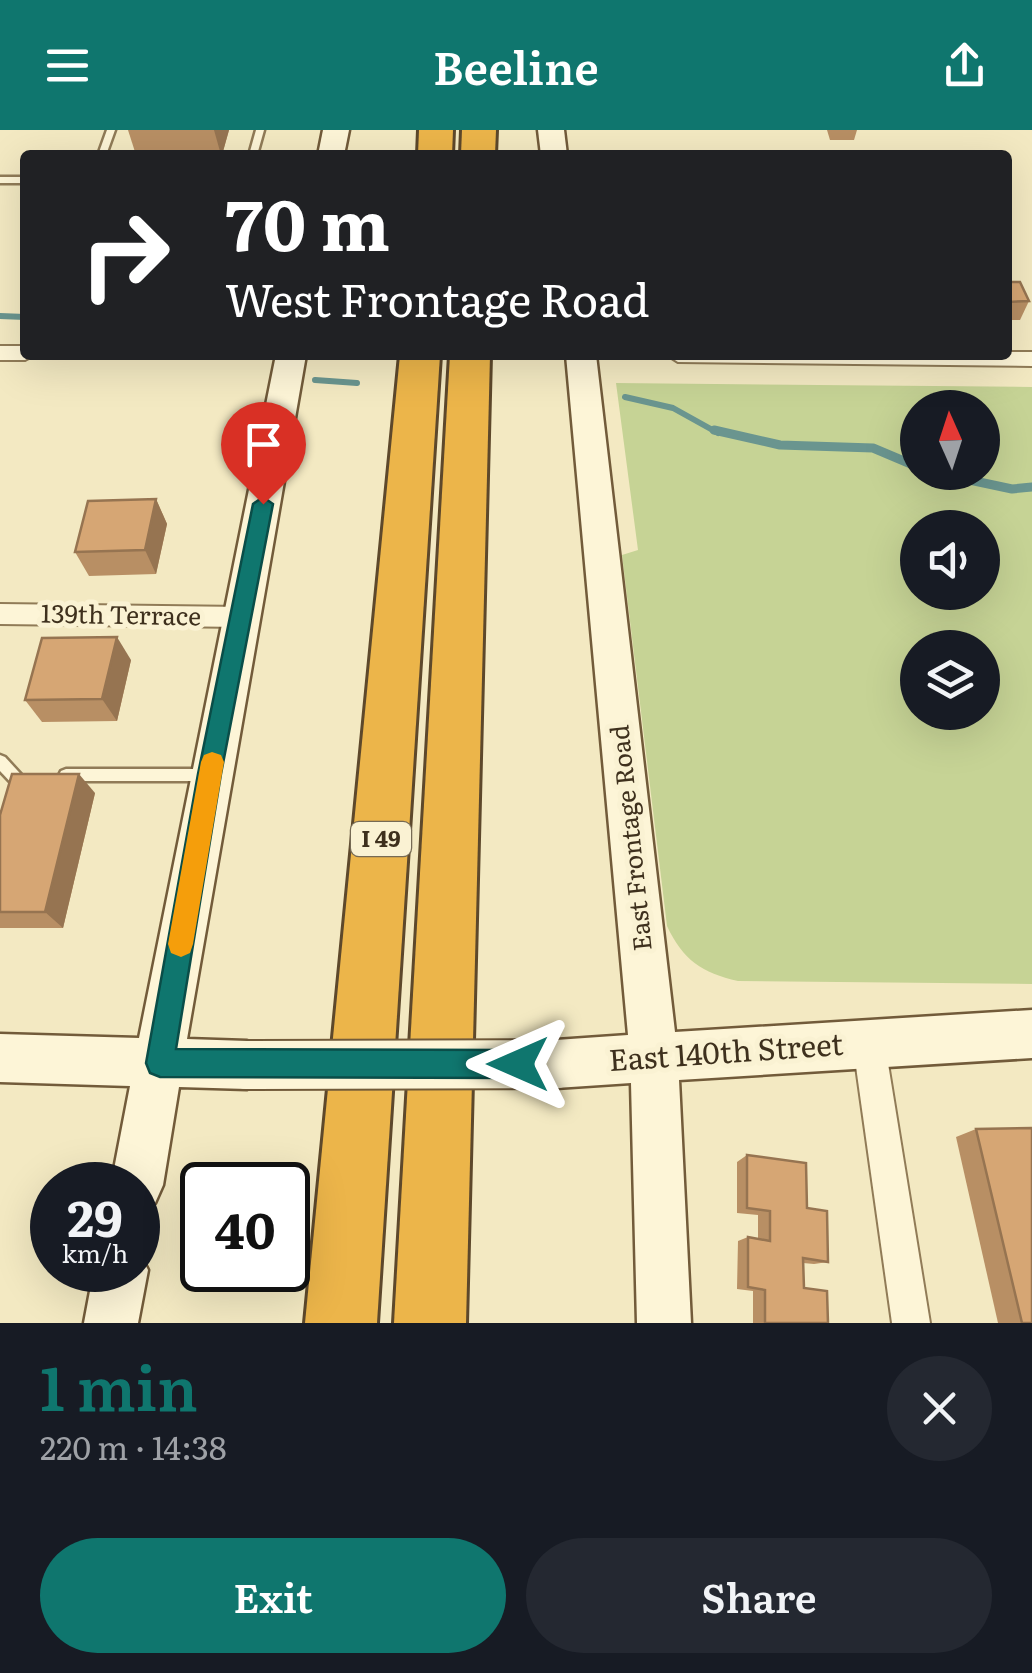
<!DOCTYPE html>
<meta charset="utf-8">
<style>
body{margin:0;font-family:Literata,serif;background:#242831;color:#f1f3f6;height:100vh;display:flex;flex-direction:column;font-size:38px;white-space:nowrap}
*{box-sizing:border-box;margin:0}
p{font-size:32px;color:#9ea1a6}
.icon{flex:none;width:55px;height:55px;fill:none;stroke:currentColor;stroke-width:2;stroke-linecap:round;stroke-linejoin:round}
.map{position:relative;height:1193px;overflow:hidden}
.details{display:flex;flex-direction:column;background:#171b24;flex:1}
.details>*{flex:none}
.banner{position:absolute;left:20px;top:20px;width:992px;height:210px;border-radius:10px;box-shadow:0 10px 40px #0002;background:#202124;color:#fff;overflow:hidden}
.needle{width:65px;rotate:357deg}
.buttons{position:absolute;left:900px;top:260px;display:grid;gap:20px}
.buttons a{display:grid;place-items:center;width:100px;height:100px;border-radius:50%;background:#171b24;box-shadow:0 10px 40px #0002;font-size:50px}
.speed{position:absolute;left:30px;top:1032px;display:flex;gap:20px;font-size:50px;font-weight:700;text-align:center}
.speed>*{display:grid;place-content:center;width:130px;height:130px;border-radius:50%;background:#171b24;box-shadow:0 10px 40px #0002;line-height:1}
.speed small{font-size:25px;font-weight:400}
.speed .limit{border:5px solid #111;border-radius:15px;background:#fff;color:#111}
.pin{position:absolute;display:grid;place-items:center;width:85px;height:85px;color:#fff;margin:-102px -42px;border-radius:50% 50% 50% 0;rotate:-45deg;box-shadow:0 0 10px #0007}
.pin .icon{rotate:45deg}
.me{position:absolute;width:110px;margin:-55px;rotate:270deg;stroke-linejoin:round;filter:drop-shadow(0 0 8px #0008)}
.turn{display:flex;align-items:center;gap:35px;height:210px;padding:0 40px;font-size:45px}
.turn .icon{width:130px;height:130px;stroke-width:2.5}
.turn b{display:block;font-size:70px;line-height:85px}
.round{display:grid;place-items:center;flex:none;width:105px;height:105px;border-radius:52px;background:#242831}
.head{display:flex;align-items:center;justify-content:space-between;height:170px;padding:0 40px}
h1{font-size:60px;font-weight:600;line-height:75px;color:#0f766e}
.cta{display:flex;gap:20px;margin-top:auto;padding:20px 40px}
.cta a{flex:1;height:115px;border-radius:60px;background:#0f766e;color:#fff;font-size:40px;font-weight:600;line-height:115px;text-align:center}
.cta a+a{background:#242831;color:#f1f3f6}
header{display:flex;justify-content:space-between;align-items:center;height:130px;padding:0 40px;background:#0f766e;color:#fff;font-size:45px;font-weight:600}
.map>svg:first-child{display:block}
.green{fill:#c6d395;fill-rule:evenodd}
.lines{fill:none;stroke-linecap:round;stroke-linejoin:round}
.stream-far1{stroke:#6a958f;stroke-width:6}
.stream{stroke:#6a958f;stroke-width:9}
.lane-casing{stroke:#907b57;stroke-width:5}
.street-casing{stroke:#907b57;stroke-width:4}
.secondary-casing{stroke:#725b3a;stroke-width:5}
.highway-casing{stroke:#5d482b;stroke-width:6}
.lane{fill:#fdf5d7;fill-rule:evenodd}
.street{fill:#fdf5d7;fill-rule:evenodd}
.secondary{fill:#fdf5d7;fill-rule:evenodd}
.highway{fill:#ecb54a;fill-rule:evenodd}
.secondary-bridge-casing{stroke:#725b3a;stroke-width:52;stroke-linecap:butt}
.secondary-bridge{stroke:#fdf5d7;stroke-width:48}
.wall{fill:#b88f64}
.shaded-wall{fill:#967451}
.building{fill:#d6a674;stroke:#967451;stroke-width:2.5}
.route{fill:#0f766e;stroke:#0a4d48;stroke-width:2.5}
.slow{fill:#f59e0b}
.labels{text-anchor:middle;stroke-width:10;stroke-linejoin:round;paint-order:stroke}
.shield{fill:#faf2d3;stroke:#766a54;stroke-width:2.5}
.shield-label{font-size:22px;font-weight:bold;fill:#3e301d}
.street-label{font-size:25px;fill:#3e301d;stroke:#faf2d3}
.near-street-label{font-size:30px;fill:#3e301d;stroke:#faf2d3}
</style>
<header><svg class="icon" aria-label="menu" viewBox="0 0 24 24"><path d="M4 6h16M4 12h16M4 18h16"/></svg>Beeline<svg class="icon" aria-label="share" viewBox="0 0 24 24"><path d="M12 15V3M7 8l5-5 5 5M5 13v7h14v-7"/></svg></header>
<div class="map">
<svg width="1032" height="1193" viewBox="0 0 1032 1193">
<rect width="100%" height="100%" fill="#f3e9c2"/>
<path class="green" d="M 616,253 L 1032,257 L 1032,854 L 738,851 C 702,843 683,830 667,796 L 622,425 L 638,420 ZM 918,278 L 982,278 L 982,342 L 918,342 ZM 918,398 L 982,398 L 982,462 L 918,462 ZM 918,518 L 982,518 L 982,582 L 918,582 Z"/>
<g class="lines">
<g class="stream-far1">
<path d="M 0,186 L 25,187"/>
<path d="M 315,250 L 357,253"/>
<path d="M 625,267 L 673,278 L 718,303"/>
</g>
<g class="stream">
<path d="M 714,300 L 780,315 L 873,318 L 918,337"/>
<path d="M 932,342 L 1012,359 L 1032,357"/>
</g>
<defs>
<g id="lane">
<path d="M 107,0 L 115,0 L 106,25 L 98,25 Z"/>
<path d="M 256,0 L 264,0 L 257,25 L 249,25 Z"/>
<rect x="0" y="47" width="25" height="6"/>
<path d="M 0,625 L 5,627 L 28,652 L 30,656 L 28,660 L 23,662 L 18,660 L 0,641 Z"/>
<path d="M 66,639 L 209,639 L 214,641 L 216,645 L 214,649 L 209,651 L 66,651 L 61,649 L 59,645 L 61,641 Z"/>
</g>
<g id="street">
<path d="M 0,216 L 25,216 L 25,225 L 34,225 L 25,230 L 0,230 Z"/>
<path d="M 1008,222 L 1032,222 L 1032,236 L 678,232 L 667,225 L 1008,225 Z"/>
<path d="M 0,474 L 243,477 L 252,480 L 256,487 L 252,494 L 243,497 L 0,494 Z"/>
<path d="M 869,899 L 881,903 L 885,915 L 930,1193 L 892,1193 L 853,915 L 857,903 Z"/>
</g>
<g id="secondary">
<path d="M 323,0 L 349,0 L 344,25 L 318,25 Z"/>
<path d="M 538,0 L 564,0 L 567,25 L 541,25 Z"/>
<path d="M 276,225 L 306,225 L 187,909 L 247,911 L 264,918 L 271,935 L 264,952 L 247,959 L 179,957 L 163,1055 L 155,1073 L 138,1080 L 138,1055 L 111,1055 L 130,956 L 0,952 L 0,904 L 139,908 Z"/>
<path d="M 566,225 L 596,225 L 675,902 L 1032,880 L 1032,928 L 679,950 L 691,1193 L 637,1193 L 631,953 L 556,958 L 539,951 L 532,934 L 539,917 L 556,910 L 628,905 Z"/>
<path d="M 138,1120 L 148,1140 L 138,1193 L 84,1193 L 94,1140 L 138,1140 Z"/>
</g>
<g id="highway">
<path d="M 419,0 L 453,0 L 452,25 L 418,25 Z"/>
<path d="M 462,0 L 496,0 L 495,25 L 461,25 Z"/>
<path d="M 400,225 L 440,225 L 377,1193 L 305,1193 Z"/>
<path d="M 450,225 L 490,225 L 466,1193 L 394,1193 Z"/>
</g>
</defs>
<use href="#lane" class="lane-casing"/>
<use href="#street" class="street-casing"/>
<use href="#secondary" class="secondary-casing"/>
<use href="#highway" class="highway-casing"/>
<use href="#lane" class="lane"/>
<use href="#street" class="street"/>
<use href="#secondary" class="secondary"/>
<use href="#highway" class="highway"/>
<defs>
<path id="secondary-bridge" d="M 247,935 L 556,934"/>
</defs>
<use href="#secondary-bridge" class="secondary-bridge-casing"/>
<use href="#secondary-bridge" class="secondary-bridge"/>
</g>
<g class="wall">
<path d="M 128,0 L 229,0 L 222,25 L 136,25 Z"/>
<path d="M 827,0 L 857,0 L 854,10 L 830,10 Z"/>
<path d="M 1008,152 L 1029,171 L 1020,190 L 1008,190 Z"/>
<path d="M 156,369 L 167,394 L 156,444 L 89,446 L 75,422 Z"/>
<path d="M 131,530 L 117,591 L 42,592 L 25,570 Z"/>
<path d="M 95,663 L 63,798 L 0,798 L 0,685 Z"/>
<path d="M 976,999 L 1032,1193 L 998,1193 L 956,1007 Z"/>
<path d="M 747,1025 L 807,1078 L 828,1132 L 814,1134 L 803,1133 L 804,1158 L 828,1193 L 753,1193 L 753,1161 L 737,1159 L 738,1111 L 748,1107 L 758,1109 L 758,1085 L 737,1083 L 737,1032 Z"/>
</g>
<g class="shaded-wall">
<path d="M 214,0 L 229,0 L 222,25 L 221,25 Z"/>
<path d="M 156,369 L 167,394 L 156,444 L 145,420 Z"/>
<path d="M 117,507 L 131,530 L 117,591 L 102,569 Z"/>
<path d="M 79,644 L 95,663 L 63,798 L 45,782 Z"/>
</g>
<g class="building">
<path d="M 1008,152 L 1020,152 L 1029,171 L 1008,172 Z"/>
<path d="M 156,369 L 145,420 L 75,422 L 88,371 Z"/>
<path d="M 117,507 L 102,569 L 25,570 L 42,508 Z"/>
<path d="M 12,644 L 79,644 L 45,782 L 0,782 L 0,685 Z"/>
<path d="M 1032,998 L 1032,1193 L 1022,1193 L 976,999 Z"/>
<path d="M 747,1025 L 806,1033 L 807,1078 L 827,1081 L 828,1132 L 803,1128 L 804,1158 L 827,1161 L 828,1193 L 765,1193 L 765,1160 L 748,1157 L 748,1107 L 770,1111 L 770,1081 L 747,1078 Z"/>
</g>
<path class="route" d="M 263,367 L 273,374 L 221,644 L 176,919 L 518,920 L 527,924 L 531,934 L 527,944 L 518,948 L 160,947 L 150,943 L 146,933 L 198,644 L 253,374 Z"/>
<path class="slow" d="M 212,622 L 221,625 L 224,632 L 193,814 L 190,823 L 181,827 L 171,823 L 168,814 L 201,632 L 204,625 Z"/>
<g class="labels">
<rect class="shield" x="351" y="692" width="60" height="34" rx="8"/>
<g class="shield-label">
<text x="381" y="717">I 49</text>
</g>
<g class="street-label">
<text transform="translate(121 485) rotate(1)" y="9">139th Terrace</text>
<text transform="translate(631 708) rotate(-96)" y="9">East Frontage Road</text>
</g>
<g class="near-street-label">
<text transform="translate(726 923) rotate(-4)" y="10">East 140th Street</text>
</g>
</g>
</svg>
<div class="buttons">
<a><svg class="needle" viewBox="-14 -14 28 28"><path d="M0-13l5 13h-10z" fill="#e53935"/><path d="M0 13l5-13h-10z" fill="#9ea1a6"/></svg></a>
<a><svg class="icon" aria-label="sound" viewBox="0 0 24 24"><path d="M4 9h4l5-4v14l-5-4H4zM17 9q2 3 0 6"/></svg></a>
<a><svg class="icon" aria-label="layers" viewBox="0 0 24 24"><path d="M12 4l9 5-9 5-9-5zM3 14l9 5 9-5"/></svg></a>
</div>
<div class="speed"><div>29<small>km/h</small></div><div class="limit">40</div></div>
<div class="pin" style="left:263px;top:374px;background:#d93025"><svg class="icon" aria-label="arrive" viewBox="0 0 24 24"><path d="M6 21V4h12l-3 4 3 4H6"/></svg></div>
<svg class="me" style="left:518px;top:934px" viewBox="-20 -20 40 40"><path d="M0-17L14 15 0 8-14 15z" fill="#0f766e" stroke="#fff" stroke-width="4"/></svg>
<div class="banner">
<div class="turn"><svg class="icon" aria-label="right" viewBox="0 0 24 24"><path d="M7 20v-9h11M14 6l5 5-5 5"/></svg><div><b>70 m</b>West Frontage Road</div></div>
</div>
</div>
<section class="details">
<div class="head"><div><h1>1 min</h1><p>220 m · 14:38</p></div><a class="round"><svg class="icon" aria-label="close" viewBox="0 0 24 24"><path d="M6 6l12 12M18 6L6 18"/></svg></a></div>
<div class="cta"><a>Exit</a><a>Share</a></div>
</section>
